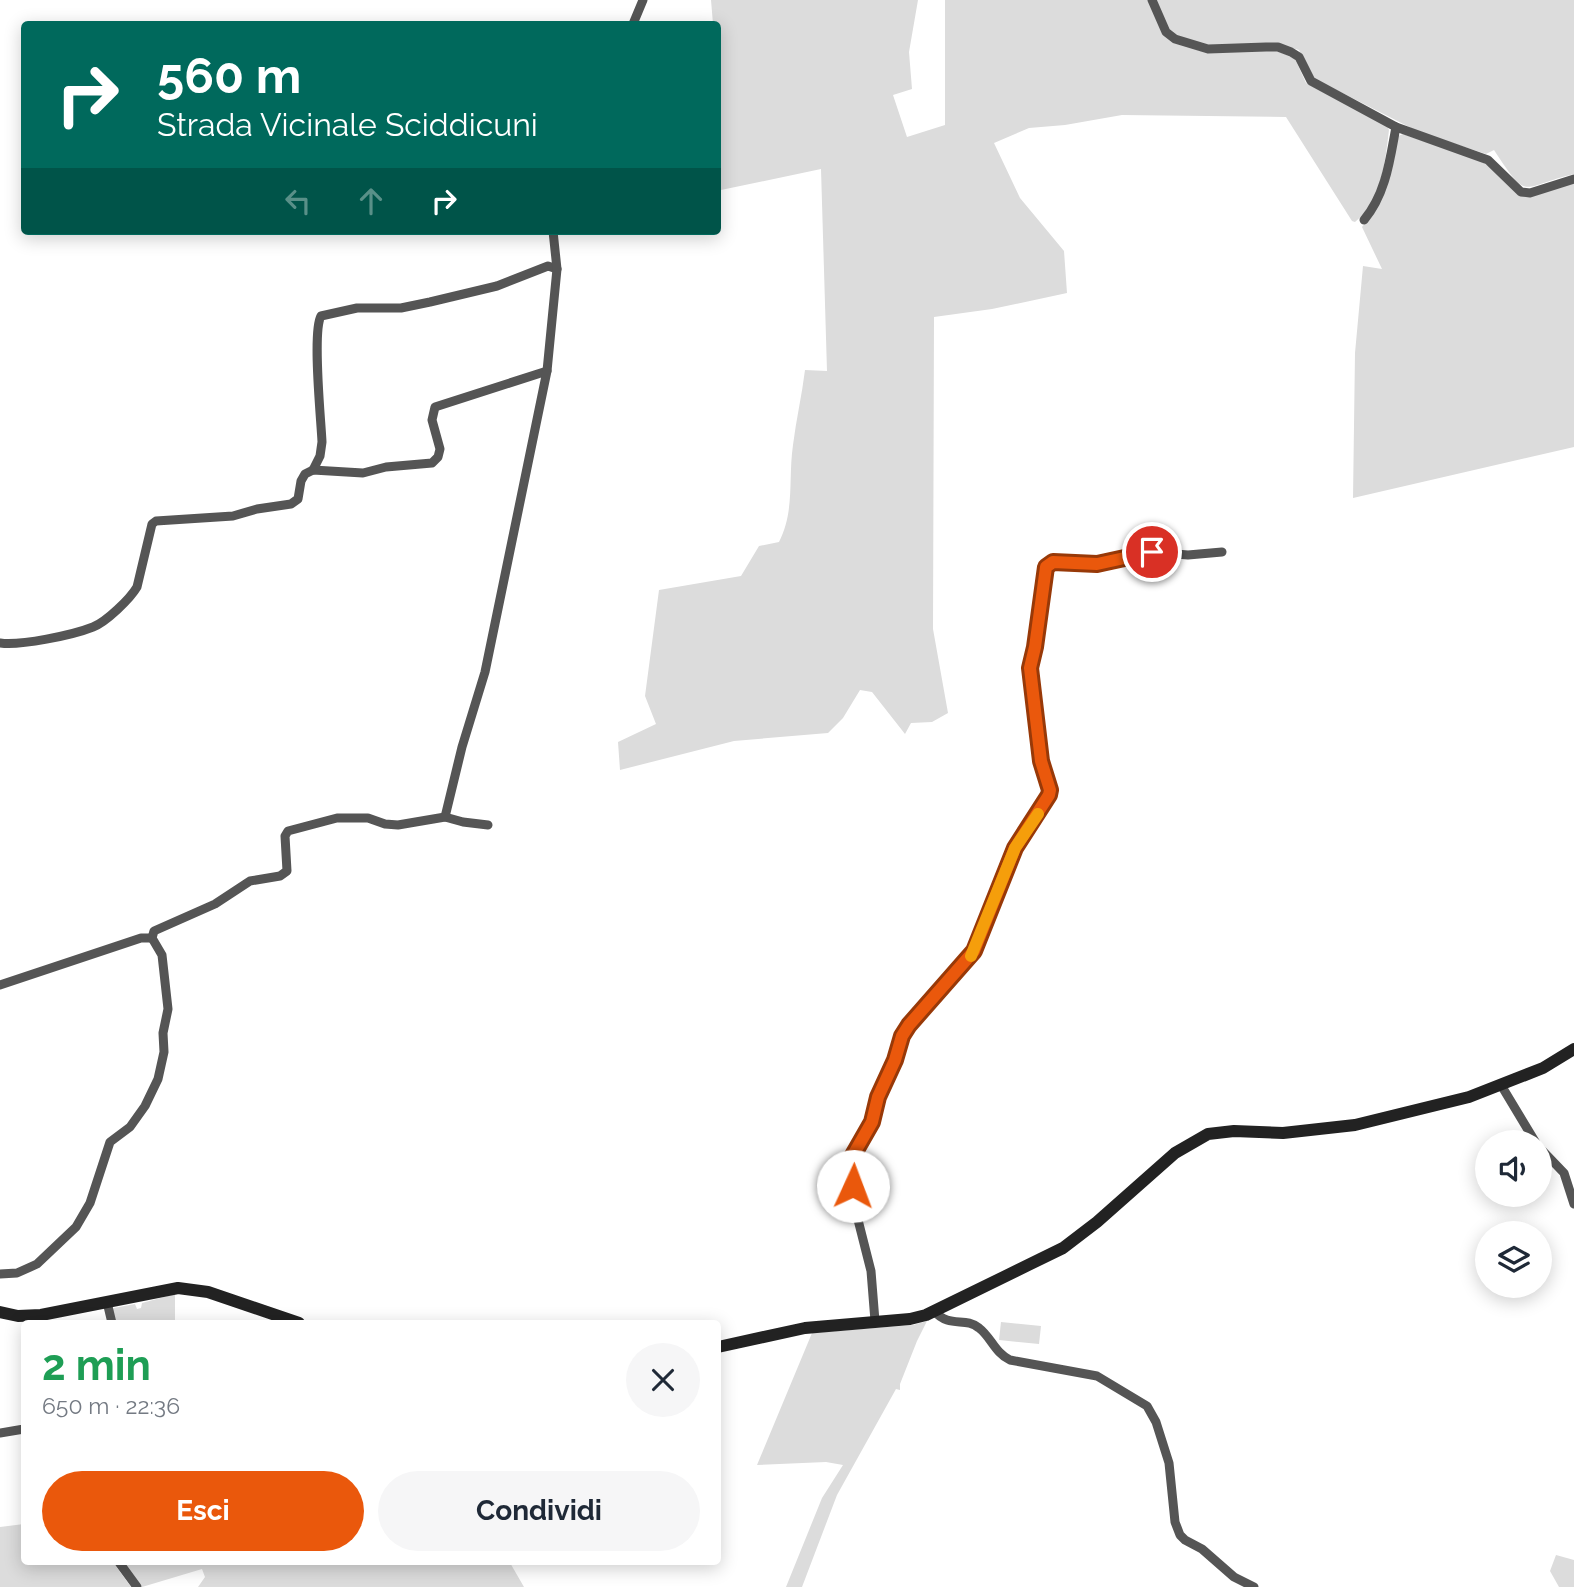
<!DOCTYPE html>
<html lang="it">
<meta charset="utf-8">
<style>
body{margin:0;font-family:Raleway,sans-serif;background:#f6f6f7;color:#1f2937;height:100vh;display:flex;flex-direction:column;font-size:26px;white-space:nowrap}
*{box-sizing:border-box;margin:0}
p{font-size:23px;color:#747a83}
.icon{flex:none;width:38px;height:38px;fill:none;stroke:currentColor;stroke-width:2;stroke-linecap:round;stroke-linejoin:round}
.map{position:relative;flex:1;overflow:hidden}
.sheet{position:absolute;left:21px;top:1320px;width:700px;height:245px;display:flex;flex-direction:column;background:#fff;border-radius:7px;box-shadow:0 4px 18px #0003}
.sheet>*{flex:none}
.banner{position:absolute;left:21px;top:21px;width:700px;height:214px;border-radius:7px;box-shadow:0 4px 18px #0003;background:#00695c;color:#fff;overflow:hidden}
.buttons{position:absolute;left:1475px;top:1130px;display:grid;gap:14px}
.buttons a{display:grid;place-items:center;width:77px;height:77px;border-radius:50%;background:#fff;box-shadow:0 4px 18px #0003;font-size:35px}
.pin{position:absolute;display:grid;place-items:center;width:60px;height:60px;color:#fff;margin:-30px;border:4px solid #fff;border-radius:50%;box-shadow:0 2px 7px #0007}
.me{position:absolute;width:77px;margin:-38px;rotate:2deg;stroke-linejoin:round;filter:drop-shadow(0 0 5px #0008)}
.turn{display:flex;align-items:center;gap:24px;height:147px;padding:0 21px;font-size:32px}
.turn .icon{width:91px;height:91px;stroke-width:2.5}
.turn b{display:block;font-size:49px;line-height:60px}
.lanes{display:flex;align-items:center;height:66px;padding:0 21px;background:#0003;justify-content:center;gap:35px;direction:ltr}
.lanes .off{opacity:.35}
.round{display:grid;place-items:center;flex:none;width:74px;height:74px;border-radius:37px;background:#f6f6f7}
.summary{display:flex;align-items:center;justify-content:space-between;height:119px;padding:0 21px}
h1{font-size:42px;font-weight:700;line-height:52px;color:#1e9e55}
.action{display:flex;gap:14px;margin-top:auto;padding:14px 21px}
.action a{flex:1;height:80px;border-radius:42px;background:#ea580c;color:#fff;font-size:28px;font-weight:700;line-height:80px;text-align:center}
.action a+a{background:#f6f6f7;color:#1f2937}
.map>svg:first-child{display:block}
.green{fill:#dcdcdc}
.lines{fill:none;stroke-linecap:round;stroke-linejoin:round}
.street{stroke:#555;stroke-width:9}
.secondary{stroke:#222;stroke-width:12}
.route-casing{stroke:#983908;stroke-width:18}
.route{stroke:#ea580c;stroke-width:12}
.slow{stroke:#f59e0b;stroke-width:12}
</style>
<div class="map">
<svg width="1574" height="1587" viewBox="0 0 1574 1587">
<rect width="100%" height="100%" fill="#fff"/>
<g class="green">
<path d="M 711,0 L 918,0 L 909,52 L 912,89 L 893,95 L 907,137 L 945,125 L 945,0 L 1148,0 L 1167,38 L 1200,51 L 1278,51 L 1295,59 L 1306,83 L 1387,126 L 1389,130 C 1385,162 1382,200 1355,222 L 1352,221 L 1286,117 L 1122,115 L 1065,125 L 1029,128 L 994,143 L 1020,198 L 1064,251 L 1067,293 L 992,309 L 934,317 L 933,629 L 948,713 L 932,722 L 911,723 L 905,734 L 872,692 L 860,690 L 843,718 L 828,733 L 734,741 L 620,770 L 618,742 L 656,724 L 645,696 L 659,590 L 741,576 L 759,546 L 779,542 C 795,511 788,479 793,445 C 796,420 802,395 805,370 L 827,371 L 821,169 L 721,190 L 718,121 L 718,24 L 713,24 Z"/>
<path d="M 1155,0 L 1574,0 L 1574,174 C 1519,187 1529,203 1494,150 L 1486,154 L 1419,132 L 1315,79 L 1310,75 L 1299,50 L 1273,43 L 1207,46 L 1175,35 L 1168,29 Z"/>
<path d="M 1403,134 C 1430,145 1462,149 1487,165 C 1501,173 1507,186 1520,195 L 1574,182 L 1574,447 L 1353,498 L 1355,353 L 1363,266 L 1382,269 L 1362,227 C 1387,197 1392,174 1398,136 Z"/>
<path d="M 175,1294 L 175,1323 L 115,1323 L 112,1310 L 114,1308 L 135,1304 L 137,1309 L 141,1308 L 142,1303 Z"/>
<path d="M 927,1321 L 917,1341 L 900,1384 L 900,1390 L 896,1389 L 837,1495 L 802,1587 L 786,1587 L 822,1498 L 843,1465 L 826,1462 L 757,1465 L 812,1333 L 913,1325 Z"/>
<path d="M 1001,1322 L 1041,1326 L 1039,1344 L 999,1340 Z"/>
<path d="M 24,1524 L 24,1561 L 112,1561 L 131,1587 L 0,1587 L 0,1527 Z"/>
<path d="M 1556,1555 L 1574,1560 L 1574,1587 L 1559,1587 L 1550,1571 Z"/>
<path d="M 127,1561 L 509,1561 L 524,1587 L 198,1587 L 205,1577 L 202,1569 L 142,1587 L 124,1563 Z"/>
</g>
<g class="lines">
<g class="street">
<path d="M 1152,0 L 1166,32 L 1175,39 L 1208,49 L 1266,47 L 1278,47 L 1291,52 L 1299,57 L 1311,81 L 1396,127 L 1488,160 L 1521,192 L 1530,193 L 1574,179"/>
<path d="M 633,24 L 643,0"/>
<path d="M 1364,220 C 1386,194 1390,159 1396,127"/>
<path d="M 313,470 L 320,456 L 322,442 C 321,419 312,332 321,316 L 357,308 L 401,308 L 430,302 L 497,286 L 548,266 L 557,269"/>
<path d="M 0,643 C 20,646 73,635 93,627 C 106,622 130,599 137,587 L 152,524 L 156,521 L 233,516 L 257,509 L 291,504 L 298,499 L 301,481 L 305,474 L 313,470 L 363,473 L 386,467 L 432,463 L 438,457 L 440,449 L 432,420 L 435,407 L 547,371"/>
<path d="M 445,817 L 462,747 L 485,672 L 547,371 L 557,269 L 553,231"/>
<path d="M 0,985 L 141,938 L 152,938"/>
<path d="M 1501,1085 L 1536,1143"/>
<path d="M 1540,1148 L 1564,1173 L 1574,1204"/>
<path d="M 0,1274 L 17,1273 L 37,1264 L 76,1227 L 90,1203 L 110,1142 L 130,1127 L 145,1106 L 158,1079 L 164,1052 L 163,1033 L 168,1009 L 162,955 L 152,938 L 154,931 L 215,904 L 250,881 L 280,876 L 287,871 L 285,836 L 288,831 L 337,818 L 368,818 L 385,824 L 398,825 L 445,817 L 463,822 L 488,825"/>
<path d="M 107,1302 L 112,1323"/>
<path d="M 934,1311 C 950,1329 965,1316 979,1328 C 991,1337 995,1353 1010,1360 L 1097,1376 L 1147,1406 L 1156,1422 L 1169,1463 L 1175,1522 L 1180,1535 L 1185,1540 L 1202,1549 L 1234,1577 L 1254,1587"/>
<path d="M 875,1321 L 871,1271 L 855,1208 L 852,1157 L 872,1122 L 878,1097 L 895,1060 L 902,1036 L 909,1025 L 974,951 L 1015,848 L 1049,795 L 1050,790 L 1041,761 L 1030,668 L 1036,647 L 1046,567 L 1053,562 L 1096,564 L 1152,552 L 1188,555 L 1222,552"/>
<path d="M 0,1433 L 24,1429"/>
<path d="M 118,1561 L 137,1587"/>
</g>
<g class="secondary">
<path d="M 0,1312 L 18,1316 L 41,1315 L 178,1288 L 208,1292 L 299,1323"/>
<path d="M 718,1347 L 805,1328 L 910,1319 L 926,1315 L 1063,1248 L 1097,1222 L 1175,1153 L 1208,1134 L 1234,1131 L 1283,1133 L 1355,1125 L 1469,1097 L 1543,1068 L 1574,1049"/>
</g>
</g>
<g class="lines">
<defs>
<path id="route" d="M 853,1186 L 852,1157 L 872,1122 L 878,1097 L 895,1060 L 902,1036 L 909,1025 L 974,951 L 1015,848 L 1049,795 L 1050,790 L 1041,761 L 1030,668 L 1035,647 L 1046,567 L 1053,562 L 1097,564 L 1152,552"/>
</defs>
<use href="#route" class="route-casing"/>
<use href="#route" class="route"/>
<path class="slow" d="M 971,956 L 1015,848 L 1038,814"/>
</g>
</svg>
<div class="buttons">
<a><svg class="icon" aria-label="sound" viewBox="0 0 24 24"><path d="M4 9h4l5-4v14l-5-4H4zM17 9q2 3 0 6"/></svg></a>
<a><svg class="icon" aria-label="layers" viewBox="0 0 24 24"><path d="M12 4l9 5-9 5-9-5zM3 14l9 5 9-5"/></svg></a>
</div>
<div class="pin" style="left:1152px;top:552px;background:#d93025"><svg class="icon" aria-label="arrive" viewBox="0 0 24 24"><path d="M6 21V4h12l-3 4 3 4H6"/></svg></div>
<svg class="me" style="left:853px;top:1186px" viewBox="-20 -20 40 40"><circle r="19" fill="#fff"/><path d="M0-13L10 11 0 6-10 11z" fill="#ea580c"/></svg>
<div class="banner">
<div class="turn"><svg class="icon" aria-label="right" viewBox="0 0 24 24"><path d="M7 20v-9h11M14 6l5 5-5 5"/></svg><div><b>560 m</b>Strada Vicinale Sciddicuni</div></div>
<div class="lanes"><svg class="icon off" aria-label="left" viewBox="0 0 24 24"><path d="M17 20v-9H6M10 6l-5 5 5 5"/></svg><svg class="icon off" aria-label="ahead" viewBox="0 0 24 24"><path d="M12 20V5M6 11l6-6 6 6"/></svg><svg class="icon" aria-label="right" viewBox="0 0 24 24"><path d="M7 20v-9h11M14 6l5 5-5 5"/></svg></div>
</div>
<section class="sheet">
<div class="summary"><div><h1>2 min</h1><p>650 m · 22:36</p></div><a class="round"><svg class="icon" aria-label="close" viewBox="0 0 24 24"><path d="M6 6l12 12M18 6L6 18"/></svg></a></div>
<div class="action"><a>Esci</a><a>Condividi</a></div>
</section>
</div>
